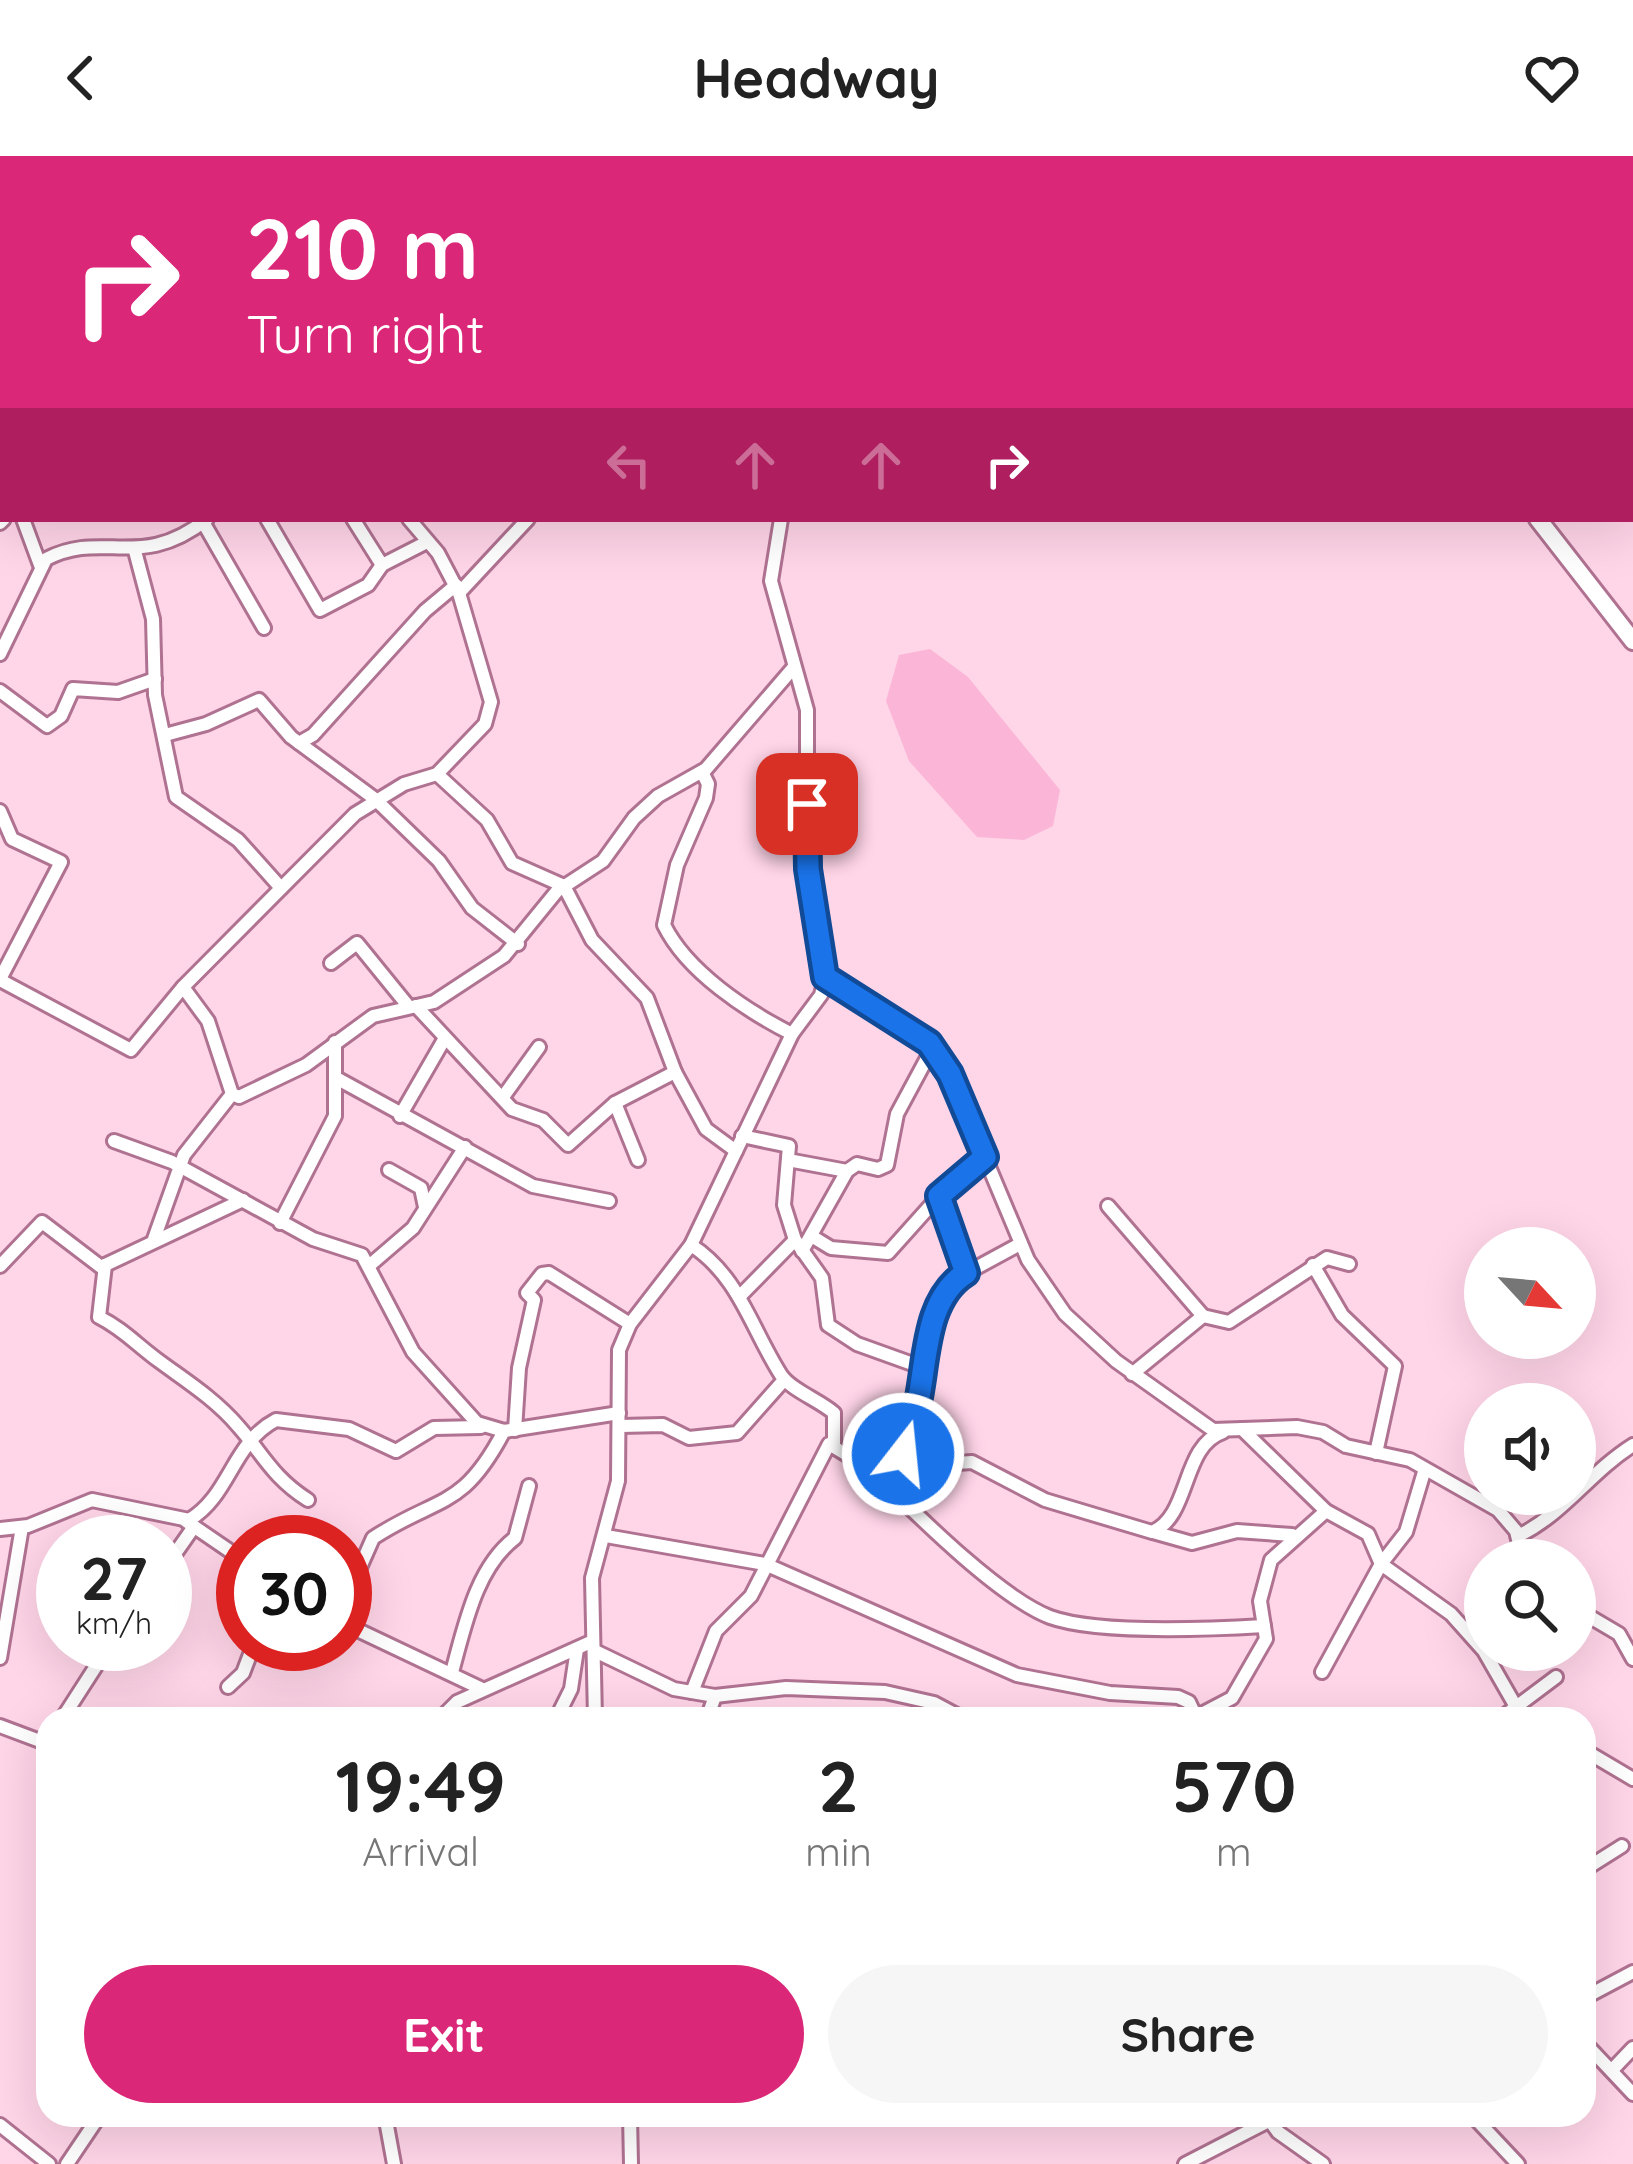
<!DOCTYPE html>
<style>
body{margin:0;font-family:Quicksand,sans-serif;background:#f6f6f6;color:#222;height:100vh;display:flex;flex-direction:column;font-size:45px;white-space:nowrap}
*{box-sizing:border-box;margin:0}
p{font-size:39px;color:#767676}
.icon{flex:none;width:66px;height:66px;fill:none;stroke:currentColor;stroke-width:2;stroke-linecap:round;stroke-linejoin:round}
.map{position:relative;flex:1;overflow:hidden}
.panel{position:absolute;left:36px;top:1551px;width:1560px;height:420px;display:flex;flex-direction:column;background:#fff;border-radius:36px;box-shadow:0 12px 48px #0002}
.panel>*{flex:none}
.guide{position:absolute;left:0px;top:0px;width:1635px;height:366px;box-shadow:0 12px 48px #0002;background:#db2777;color:#fff;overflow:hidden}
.needle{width:78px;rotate:116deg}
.fabs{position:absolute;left:1464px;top:1071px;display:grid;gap:24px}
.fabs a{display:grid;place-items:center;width:132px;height:132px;border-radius:50%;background:#fff;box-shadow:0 12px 48px #0002;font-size:60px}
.speed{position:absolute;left:36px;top:1359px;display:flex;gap:24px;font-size:60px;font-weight:700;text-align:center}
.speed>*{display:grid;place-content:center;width:156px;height:156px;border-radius:50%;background:#fff;box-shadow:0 12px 48px #0002;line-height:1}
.speed small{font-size:30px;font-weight:400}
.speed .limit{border:18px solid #d22;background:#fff;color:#111}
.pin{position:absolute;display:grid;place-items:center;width:102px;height:102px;color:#fff;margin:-51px;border-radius:24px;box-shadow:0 6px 18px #0006}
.me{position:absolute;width:132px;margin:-66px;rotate:16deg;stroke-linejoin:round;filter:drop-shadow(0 0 9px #0008)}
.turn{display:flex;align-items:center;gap:42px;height:252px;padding:0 48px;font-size:54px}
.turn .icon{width:156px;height:156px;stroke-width:2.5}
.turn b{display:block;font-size:84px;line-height:102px}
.lanes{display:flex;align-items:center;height:114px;padding:0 48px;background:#0003;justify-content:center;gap:60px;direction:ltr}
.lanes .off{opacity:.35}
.eta{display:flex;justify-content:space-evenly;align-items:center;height:204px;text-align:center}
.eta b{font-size:72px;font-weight:700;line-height:84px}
.primary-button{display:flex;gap:24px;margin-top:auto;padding:24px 48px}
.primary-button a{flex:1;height:138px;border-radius:72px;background:#db2777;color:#fff;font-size:48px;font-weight:700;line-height:138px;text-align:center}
.primary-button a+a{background:#f6f6f6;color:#222}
header{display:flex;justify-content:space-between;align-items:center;height:156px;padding:0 48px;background:#fff;font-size:54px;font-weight:700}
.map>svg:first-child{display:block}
.green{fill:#fbb6d7}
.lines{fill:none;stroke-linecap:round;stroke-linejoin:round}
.minor-casing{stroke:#b07291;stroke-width:18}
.major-casing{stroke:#b07291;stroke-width:22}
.minor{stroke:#fff;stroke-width:12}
.major{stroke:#fff;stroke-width:16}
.route-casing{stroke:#114b97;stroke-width:30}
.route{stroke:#1a73e8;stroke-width:21}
</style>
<header><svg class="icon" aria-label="back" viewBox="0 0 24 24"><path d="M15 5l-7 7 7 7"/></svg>Headway<svg class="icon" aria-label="heart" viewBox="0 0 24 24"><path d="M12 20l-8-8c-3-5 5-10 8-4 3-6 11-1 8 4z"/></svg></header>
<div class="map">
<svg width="1633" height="2008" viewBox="0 0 1633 2008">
<rect width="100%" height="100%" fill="#ffd5e8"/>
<path class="green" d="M 930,493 L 968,521 L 1060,634 L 1053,670 L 1024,684 L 977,681 L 909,605 L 886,545 L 899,499 Z"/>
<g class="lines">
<defs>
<g id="minor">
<path d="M 645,0 L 649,3"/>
<path d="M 999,0 L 1002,3"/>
<path d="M 0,3 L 3,4"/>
<path d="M 130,3 L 130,0"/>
<path d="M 315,3 L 316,0"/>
<path d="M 485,3 L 489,0"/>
<path d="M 934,3 L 934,0"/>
<path d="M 1077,3 L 1081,0"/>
<path d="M 0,190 L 3,186"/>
<path d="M 0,301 L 3,302"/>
<path d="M 23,363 L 40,409"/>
<path d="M 267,363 L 320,454 L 368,429 L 382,409"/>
<path d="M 353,363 L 382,409 L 427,386"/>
<path d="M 203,366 L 264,472"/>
<path d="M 0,367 L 4,363"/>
<path d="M 135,395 L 153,463 L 155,539 L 176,641 L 238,684 L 281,732"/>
<path d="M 459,437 L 528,363"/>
<path d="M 0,498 L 46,403 C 104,373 140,416 207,363"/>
<path d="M 0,535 L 47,570 L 61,560 L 73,533 L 118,536 L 155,523"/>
<path d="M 165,579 L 206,568 L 259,544 L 291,581 L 375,643 L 439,705 L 472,752 L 518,788"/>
<path d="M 299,587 L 313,579 L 425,455 L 456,429"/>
<path d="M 702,616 L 708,628 L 706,642 L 677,709 L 664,769 C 687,816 747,855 792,878"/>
<path d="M 437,618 L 487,664 L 512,707 L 564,730 L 592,784 L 647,842 L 675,916"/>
<path d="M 0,655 L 12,683 L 61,706 L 0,823"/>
<path d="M 331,807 L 357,787 L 409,851"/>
<path d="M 825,822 L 924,883 L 950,918 L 1028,1104 L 1065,1158 L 1116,1205 L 1213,1274 L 1297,1271 L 1323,1276 L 1346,1290 L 1410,1304 L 1498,1354 L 1516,1375 L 1523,1404"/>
<path d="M 0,824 L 131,894 L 183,831 L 355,658 L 404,628 L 437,618 L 485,568 L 491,546 L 459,437 L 438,397 L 409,363"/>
<path d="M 183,831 L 208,865 L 232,938 L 239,941 L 306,909 L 373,860 L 434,846 L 504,800 L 557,735 L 603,705 L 634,662 L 658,640 L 706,613 L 794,511"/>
<path d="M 416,850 L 512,953 L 543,964 L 568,989 L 615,947 L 675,916 L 706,973 L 736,995"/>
<path d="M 338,923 L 533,1030 L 609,1045"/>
<path d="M 503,941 L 539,891"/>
<path d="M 615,947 L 638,1004"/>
<path d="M 400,960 L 445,882"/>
<path d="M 742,980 L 789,990 L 784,1049 L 795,1084 L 822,1122 L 828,1169 L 857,1188 L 921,1211"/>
<path d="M 114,985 L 172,1006 L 313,1083 L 362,1099 L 413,1196 L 477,1267 L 504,1275 L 619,1257"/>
<path d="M 788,1004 L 847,1015"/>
<path d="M 389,1014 L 421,1032 L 425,1051"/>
<path d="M 939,1040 L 966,1116"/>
<path d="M 1108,1050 L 1203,1160"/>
<path d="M 280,1067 L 335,960 L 335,886"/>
<path d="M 813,1081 L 831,1092 L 888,1097 L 948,1030 L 985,1001"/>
<path d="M 154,1083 L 184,999 L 232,938"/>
<path d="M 691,1089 C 739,1120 751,1172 781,1219 C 791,1234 819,1244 834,1257 L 834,1288"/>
<path d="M 802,1095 L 847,1015 L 857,1008 L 878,1013 L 887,1009 L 897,958 L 933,891"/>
<path d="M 105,1109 L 99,1161 C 123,1173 137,1189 159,1205 C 186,1225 215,1243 238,1270 C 263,1298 272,1321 308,1344"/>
<path d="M 370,1109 L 413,1072 L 465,991"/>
<path d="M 1313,1109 L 1342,1159 L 1395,1210 L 1376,1297"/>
<path d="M 0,1110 L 42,1066 L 101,1111 L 243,1044"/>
<path d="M 740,1140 L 795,1084"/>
<path d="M 1132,1218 L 1203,1160 L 1229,1166 L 1327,1102 L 1349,1108"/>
<path d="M 621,1270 L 663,1269 L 689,1282 L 737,1277 L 784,1224"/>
<path d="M 1242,1273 L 1326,1355 L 1368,1378 L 1381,1408 L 1451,1458 L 1484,1495 L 1515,1549 L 1531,1563"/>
<path d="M 515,1274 L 519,1212 L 534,1144 L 527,1137 L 542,1118 L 549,1117 L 630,1168"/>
<path d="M 899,1312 L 918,1245 L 923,1192 L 948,1133 L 961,1120 L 1020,1088"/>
<path d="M 870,1313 C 912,1354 998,1441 1050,1461 C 1097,1478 1212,1473 1264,1470"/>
<path d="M 186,1365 L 243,1404"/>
<path d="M 0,1373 L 28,1370 L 92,1344 L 189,1364 C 230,1340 232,1287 276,1264 L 349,1273 L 396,1295 L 434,1272 L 481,1271"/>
<path d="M 1153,1376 L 1192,1387 L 1237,1375 L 1292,1379"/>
<path d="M 606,1380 L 765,1408 L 1017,1519 L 1110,1537 L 1178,1541 L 1189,1546 L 1196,1561"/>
<path d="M 1518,1380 C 1564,1358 1590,1316 1633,1289"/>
<path d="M 284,1386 L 290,1373"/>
<path d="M 165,1412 L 193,1372"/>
<path d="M 1575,1452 L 1619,1478 L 1633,1503"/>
<path d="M 345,1468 L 354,1425 L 373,1382 C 439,1339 462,1355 504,1275"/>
<path d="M 345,1468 L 482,1533"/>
<path d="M 595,1495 L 674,1533 L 715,1540 L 786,1532 L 885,1536 L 934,1547 L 964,1563"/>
<path d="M 0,1502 L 22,1371"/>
<path d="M 452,1516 C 465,1469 476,1412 515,1382 L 529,1330"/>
<path d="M 1322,1516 L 1381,1408 L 1406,1376 L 1424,1316"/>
<path d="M 228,1531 L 243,1517 L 254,1488"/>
<path d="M 692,1536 L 716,1475 L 751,1440 L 829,1288 L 870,1313 L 972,1306 L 1045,1344 L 1152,1376 C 1191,1360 1181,1290 1223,1276"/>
<path d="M 62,1563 L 98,1507 L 129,1488"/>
<path d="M 440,1563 L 457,1546 L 593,1485"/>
<path d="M 556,1563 L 571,1533 L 577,1493"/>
<path d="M 595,1563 L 592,1422 L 618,1325 L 619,1194 L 630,1168 L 691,1089 L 792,878 L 821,839 L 826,818 L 807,701 L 807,554 L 771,425 L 781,363"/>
<path d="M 707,1563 L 715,1540"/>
<path d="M 1192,1563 L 1232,1542 L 1266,1483 L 1260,1445 L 1271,1404 L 1326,1355"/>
<path d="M 1500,1563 L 1556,1521"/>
<path d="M 0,1570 L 48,1588"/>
<path d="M 1584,1594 L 1633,1623"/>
<path d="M 1584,1714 L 1622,1690"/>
<path d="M 1584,1842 L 1633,1816"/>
<path d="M 1584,1886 L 1633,1938"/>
<path d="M 1612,1914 L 1633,1892"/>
<path d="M 385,1959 L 394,2008"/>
<path d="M 630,1959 L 631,2008"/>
<path d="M 1266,1959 L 1278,1976 L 1323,2008"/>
<path d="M 1472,1959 L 1518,2008"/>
<path d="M 0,1969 L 49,2008"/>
<path d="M 67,2008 L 100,1959"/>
<path d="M 1185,2008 L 1280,1959"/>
</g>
<g id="major">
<path d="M 1266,0 L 1268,3"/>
<path d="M 1538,363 L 1633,485"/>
</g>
</defs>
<use href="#minor" class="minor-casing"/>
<use href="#major" class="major-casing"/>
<use href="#minor" class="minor"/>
<use href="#major" class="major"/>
</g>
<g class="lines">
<defs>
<path id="route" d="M 807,648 L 808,713 L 825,821 L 929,887 L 950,918 L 985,1001 L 939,1040 L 966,1117 C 926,1142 927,1200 919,1241 C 915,1261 906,1278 903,1298"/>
</defs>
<use href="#route" class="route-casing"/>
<use href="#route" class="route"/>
</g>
</svg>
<div class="fabs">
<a><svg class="needle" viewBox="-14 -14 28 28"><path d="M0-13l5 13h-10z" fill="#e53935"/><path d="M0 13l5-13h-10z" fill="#767676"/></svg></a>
<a><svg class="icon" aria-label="sound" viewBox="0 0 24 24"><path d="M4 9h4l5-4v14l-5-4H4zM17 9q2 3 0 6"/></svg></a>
<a><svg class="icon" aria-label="search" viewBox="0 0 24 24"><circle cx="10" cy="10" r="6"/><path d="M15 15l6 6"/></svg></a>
</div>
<div class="speed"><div>27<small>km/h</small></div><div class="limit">30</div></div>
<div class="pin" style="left:807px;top:648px;background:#d93025"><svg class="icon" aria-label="arrive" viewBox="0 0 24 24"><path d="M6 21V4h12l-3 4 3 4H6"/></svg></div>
<svg class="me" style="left:903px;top:1298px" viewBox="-20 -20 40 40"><circle r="17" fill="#1a73e8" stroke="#fff" stroke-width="3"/><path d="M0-11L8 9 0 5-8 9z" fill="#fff"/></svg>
<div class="guide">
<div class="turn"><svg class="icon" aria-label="right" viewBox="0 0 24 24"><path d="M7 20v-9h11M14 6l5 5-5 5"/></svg><div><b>210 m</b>Turn right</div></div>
<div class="lanes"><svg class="icon off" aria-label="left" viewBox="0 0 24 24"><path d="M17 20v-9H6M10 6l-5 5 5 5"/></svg><svg class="icon off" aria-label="ahead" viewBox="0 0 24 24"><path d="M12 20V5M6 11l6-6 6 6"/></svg><svg class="icon off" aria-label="ahead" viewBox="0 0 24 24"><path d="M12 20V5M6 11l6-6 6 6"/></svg><svg class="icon" aria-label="right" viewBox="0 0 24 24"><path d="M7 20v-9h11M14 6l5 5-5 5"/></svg></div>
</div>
<section class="panel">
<div class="eta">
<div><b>19:49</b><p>Arrival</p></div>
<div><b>2</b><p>min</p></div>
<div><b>570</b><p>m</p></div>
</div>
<div class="primary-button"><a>Exit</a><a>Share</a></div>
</section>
</div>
